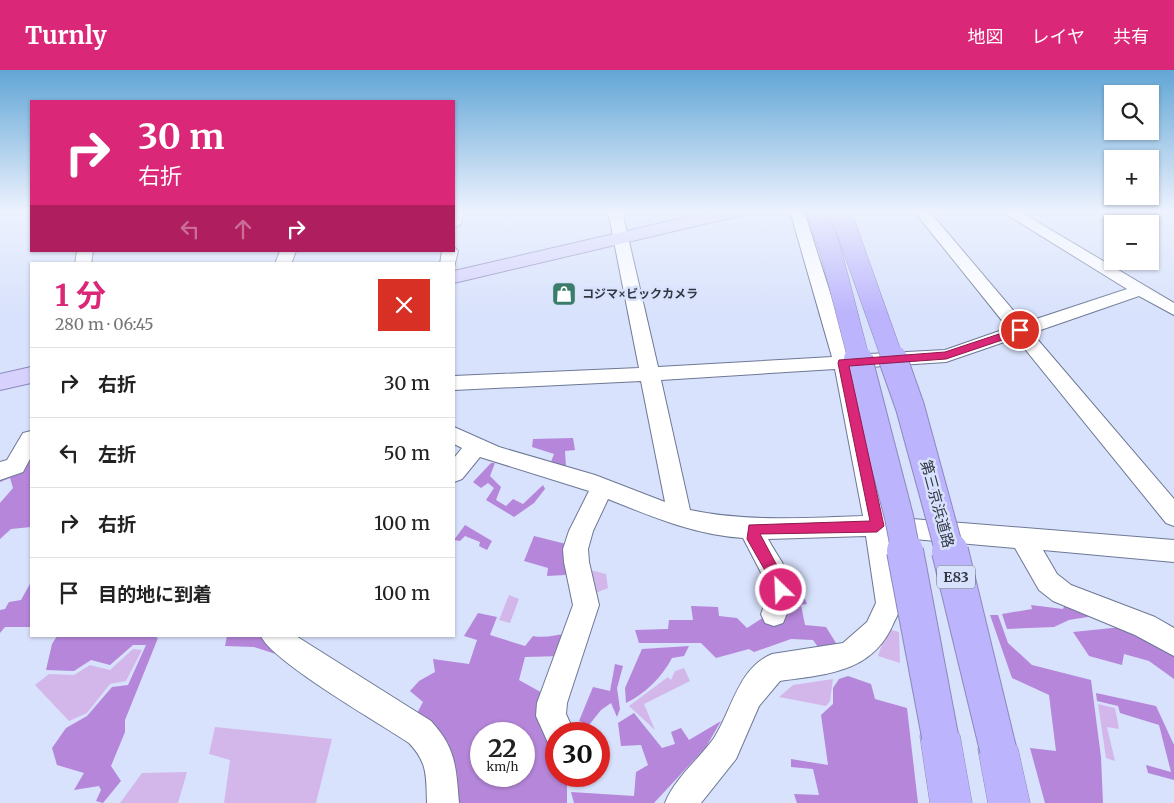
<!DOCTYPE html>
<html lang="ja">
<meta charset="utf-8">
<style>
body{margin:0;font-family:Merriweather,"Noto Sans JP",serif;background:#f6f6f6;color:#222;height:100vh;display:flex;flex-direction:column;font-size:19px;white-space:nowrap}
*{box-sizing:border-box;margin:0}
p{font-size:16px;color:#767676}
.icon{flex:none;width:28px;height:28px;fill:none;stroke:currentColor;stroke-width:2;stroke-linecap:round;stroke-linejoin:round}
.map{position:relative;flex:1;overflow:hidden}
.panel{position:absolute;left:30px;top:192px;width:425px;height:375px;display:flex;flex-direction:column;background:#fff;border-radius:0px;box-shadow:0 1px 4px #0004}
.panel>*{flex:none}
.hud{position:absolute;left:30px;top:30px;width:425px;height:152px;border-radius:0px;box-shadow:0 1px 4px #0004;background:#db2777;color:#fff;overflow:hidden}
.tools{position:absolute;left:1104px;top:15px;display:grid;gap:10px}
.tools a{display:grid;place-items:center;width:55px;height:55px;border-radius:0px;background:#fff;box-shadow:0 1px 4px #0004;font-size:25px}
.speed{position:absolute;left:470px;top:652px;display:flex;gap:10px;font-size:25px;font-weight:700;text-align:center}
.speed>*{display:grid;place-content:center;width:65px;height:65px;border-radius:50%;background:#fff;box-shadow:0 1px 4px #0004;line-height:1}
.speed small{font-size:12px;font-weight:400}
.speed .limit{border:8px solid #d22;background:#fff;color:#111}
.pin{position:absolute;display:grid;place-items:center;width:42px;height:42px;color:#fff;margin:-21px;border:2px solid #fff;border-radius:50%;box-shadow:0 1px 5px #0007}
.me{position:absolute;width:55px;margin:-28px;rotate:336deg;stroke-linejoin:round;filter:drop-shadow(0 0 4px #0008)}
.turn{display:flex;align-items:center;gap:18px;height:105px;padding:0 25px;font-size:22px}
.turn .icon{width:65px;height:65px;stroke-width:2.5}
.turn b{display:block;font-size:35px;line-height:42px}
.lanes{display:flex;align-items:center;height:48px;padding:0 25px;background:#0003;justify-content:center;gap:25px;direction:ltr}
.lanes .off{opacity:.35}
.round{display:grid;place-items:center;flex:none;width:52px;height:52px;border-radius:0px;background:#f6f6f6}
.head{display:flex;align-items:center;justify-content:space-between;height:85px;padding:0 25px}
h1{font-size:30px;font-weight:700;line-height:38px;color:#db2777}
ul{padding:0;list-style:none}
li{display:flex;align-items:center;gap:15px;height:70px;padding:0 25px;border-top:1px solid #e0e0e0}
li div{flex:1}
li b{display:block;font-size:19px}
li em{font-style:normal}
header{display:flex;align-items:center;gap:30px;box-sizing:border-box;height:70px;padding:0 25px;background:#db2777;color:#fff}
header strong{font-size:24px}
nav{display:flex;gap:28px;margin-inline-start:auto;font-size:18px}
.map>svg:first-child{display:block}
.green{fill:#d3b7eb}
.forest{fill:#b586da;fill-rule:evenodd}
.lines{fill:none;stroke-linecap:round;stroke-linejoin:round}
.minor-casing{stroke:#6d7895;stroke-width:2}
.major-casing{stroke:#8c88bc;stroke-width:2}
.highway-casing{stroke:#8c88bc;stroke-width:1}
.minor{fill:#fff;fill-rule:evenodd}
.major{fill:#d7d2fd;fill-rule:evenodd}
.highway{fill:#bcb4fc;fill-rule:evenodd}
.highway-bridge-far2-casing{stroke:#8c88bc;stroke-width:22;stroke-linecap:butt}
.highway-bridge-far1-casing{stroke:#8c88bc;stroke-width:30;stroke-linecap:butt}
.highway-bridge-casing{stroke:#8c88bc;stroke-width:38;stroke-linecap:butt}
.highway-bridge-far2{stroke:#bcb4fc;stroke-width:21}
.highway-bridge-far1{stroke:#bcb4fc;stroke-width:28}
.highway-bridge{stroke:#bcb4fc;stroke-width:36}
.route{fill:#db2777;stroke:#8e194d}
.labels{text-anchor:middle;stroke-width:5;stroke-linejoin:round;paint-order:stroke}
.far-poi-label{font-size:12px;font-weight:bold;fill:#333744;stroke:#d8e2fc;text-anchor:start}
.shield{fill:#d8e2fc;stroke:#646a7b;stroke-width:1}
.shield-label{font-size:14px;font-weight:bold;fill:#333744}
.street-label{font-size:15px;fill:#333744;stroke:#d8e2fc}
</style>
<header>
<strong>Turnly</strong>
<nav><a>地図</a><a>レイヤ</a><a>共有</a></nav>
</header>
<div class="map">
<svg width="1174" height="733" viewBox="0 0 1174 733">
<rect width="100%" height="100%" fill="#d8e2fc"/>
<g class="green">
<path d="M 586,499 L 606,504 L 608,518 L 593,524 Z"/>
<path d="M 509,525 L 519,529 L 510,553 L 499,550 Z"/>
<path d="M 887,559 L 899,562 L 900,593 L 878,586 Z"/>
<path d="M 133,579 L 142,580 L 126,611 L 110,614 L 87,643 L 69,651 L 35,615 L 49,604 L 74,605 L 90,595 L 110,600 Z"/>
<path d="M 684,598 L 690,611 L 644,634 L 655,660 L 629,636 L 668,607 L 671,610 L 675,601 Z"/>
<path d="M 833,609 L 830,631 L 826,636 L 779,627 L 793,615 Z"/>
<path d="M 1098,634 L 1115,638 L 1119,659 L 1107,657 L 1115,691 L 1106,688 Z"/>
<path d="M 215,657 L 332,669 L 316,733 L 224,733 L 230,690 L 209,684 Z"/>
<path d="M 187,702 L 178,733 L 120,733 L 142,703 Z"/>
</g>
<g class="forest">
<path d="M 573,368 L 575,380 L 565,381 L 566,397 L 551,392 L 554,384 L 532,377 L 533,369 Z"/>
<path d="M 31,389 L 31,457 L 11,459 L 0,469 L 0,433 L 13,418 L 10,408 L 0,412 L 0,403 L 22,390 Z"/>
<path d="M 491,393 L 495,393 L 490,406 L 501,417 L 496,430 L 506,436 L 513,429 L 523,434 L 543,415 L 545,419 L 534,433 L 514,447 L 486,430 L 494,418 L 488,413 L 481,418 L 473,412 Z"/>
<path d="M 465,455 L 492,471 L 487,480 L 479,476 L 480,472 L 465,466 L 460,471 L 454,470 Z"/>
<path d="M 534,466 L 566,474 L 569,499 L 565,505 L 547,506 L 548,498 L 524,491 Z"/>
<path d="M 31,512 L 31,557 L 5,557 L 0,563 L 0,540 L 5,539 L 9,532 L 21,530 Z"/>
<path d="M 787,526 L 805,529 L 807,534 L 801,535 L 805,555 L 826,557 L 841,581 L 824,585 L 813,570 L 791,569 L 754,582 L 749,579 L 716,588 L 701,573 L 639,573 L 635,560 L 668,559 L 669,550 L 693,550 L 691,536 L 718,537 L 719,546 L 737,548 L 747,558 L 767,545 Z"/>
<path d="M 1066,532 L 1100,545 L 1069,550 L 1054,557 L 1007,559 L 1002,544 L 1032,539 L 1031,535 L 1063,539 Z"/>
<path d="M 478,543 L 497,547 L 490,565 L 525,576 L 533,566 C 549,569 556,563 570,565 L 562,586 L 525,587 L 519,610 L 546,625 L 554,665 L 556,706 L 563,706 L 567,714 L 567,733 L 448,733 L 415,647 L 423,632 L 410,621 L 419,611 L 435,602 L 433,589 L 469,594 L 477,570 L 464,566 ZM 481,664 L 524,664 L 524,706 L 481,706 Z"/>
<path d="M 990,545 L 998,545 L 1008,573 L 1032,595 L 1091,610 L 1101,687 L 1103,733 L 1045,733 L 1030,678 L 1056,681 L 1049,625 L 1012,608 Z"/>
<path d="M 1122,557 L 1174,585 L 1174,609 L 1149,591 L 1124,584 L 1122,595 L 1089,586 L 1073,562 Z"/>
<path d="M 57,566 L 153,566 L 158,568 L 125,650 L 125,662 L 111,696 L 121,711 L 103,733 L 96,731 L 101,720 L 99,716 L 74,720 L 84,703 L 57,695 L 52,678 L 66,658 L 87,646 L 112,617 L 128,615 L 146,575 L 133,575 L 110,595 L 91,590 L 74,601 L 46,600 L 52,574 Z"/>
<path d="M 227,566 L 265,566 L 288,588 L 254,577 L 225,576 Z"/>
<path d="M 689,576 L 684,586 L 672,588 C 662,607 645,624 626,633 L 625,618 L 642,579 Z"/>
<path d="M 615,594 L 623,596 L 617,618 L 620,639 L 617,647 L 611,633 L 601,640 L 589,655 L 579,651 L 593,617 L 610,621 Z"/>
<path d="M 848,606 L 871,614 L 875,629 L 907,638 L 918,733 L 797,733 L 794,724 L 819,725 L 813,699 L 791,697 L 791,689 L 828,695 L 821,645 L 833,634 L 833,618 L 839,609 Z"/>
<path d="M 1096,623 L 1156,636 L 1174,675 L 1174,710 L 1148,703 L 1146,695 L 1171,702 L 1159,655 L 1120,643 L 1118,636 L 1097,631 Z"/>
<path d="M 634,643 L 662,678 L 675,674 L 671,662 L 681,658 L 689,670 L 721,651 L 706,677 L 654,733 L 574,733 L 571,722 L 634,726 L 636,702 L 648,695 L 641,675 L 621,676 L 618,653 Z"/>
</g>
<g class="lines">
<defs>
<g id="minor">
<path d="M 454,141 L 463,141 L 461,154 L 454,158 Z"/>
<path d="M 608,141 L 622,141 L 658,297 L 832,287 L 790,141 L 804,141 L 850,285 L 945,280 L 1008,258 L 914,141 L 929,141 L 1024,253 L 1127,219 L 1001,141 L 1019,141 L 1174,233 L 1174,245 L 1139,226 L 1032,263 L 1174,429 L 1174,456 L 1166,453 L 1016,268 L 946,292 L 854,298 L 887,447 L 1174,470 L 1174,492 L 1043,480 L 1057,504 L 1071,515 L 1155,547 L 1174,558 L 1174,586 L 1135,565 L 1053,531 L 1039,520 L 1015,478 L 891,467 C 894,488 901,510 902,531 C 902,538 897,546 894,552 C 873,603 827,604 780,611 L 759,636 L 736,689 L 701,733 L 665,733 C 675,708 698,690 714,668 C 732,640 738,598 772,584 L 843,573 L 867,552 L 876,533 L 866,466 L 768,469 C 788,505 802,510 783,553 L 774,556 L 765,553 L 761,544 L 768,524 L 767,514 L 743,468 C 695,465 653,447 608,429 L 593,461 L 588,479 L 589,492 L 599,535 L 567,633 L 566,644 L 575,664 L 556,664 L 556,678 L 549,675 L 536,646 L 537,633 L 573,535 L 564,492 L 563,479 L 569,461 L 589,421 L 480,387 L 462,409 L 454,412 L 454,388 L 462,378 L 454,374 L 454,357 L 499,377 L 595,405 L 665,432 L 641,311 L 454,320 L 454,306 L 639,298 ZM 835,299 L 863,446 C 805,448 747,452 690,440 L 661,310 Z"/>
<path d="M 454,177 L 458,181 L 454,197 L 454,194 L 440,194 L 442,181 L 454,181 Z"/>
<path d="M 77,181 L 93,181 L 91,194 L 75,194 Z"/>
<path d="M 280,181 L 296,181 L 291,194 L 275,194 Z"/>
<path d="M 31,361 L 31,387 L 23,402 L 0,410 L 0,392 L 7,390 L 23,363 Z"/>
<path d="M 261,566 L 296,566 L 431,651 C 456,678 456,697 459,733 L 427,733 C 426,706 428,693 409,673 C 381,654 271,591 261,566 Z"/>
</g>
<g id="major">
<path d="M 713,141 L 747,141 L 744,145 L 738,146 L 454,213 L 454,201 Z"/>
<path d="M 31,297 L 31,313 L 0,320 L 0,304 Z"/>
</g>
<g id="highway">
<path d="M 940,646 L 954,652 L 960,666 L 972,733 L 930,733 L 920,666 L 926,652 Z"/>
<path d="M 998,659 L 1012,665 L 1018,679 L 1030,733 L 988,733 L 978,679 L 984,665 Z"/>
</g>
</defs>
<use href="#minor" class="minor-casing"/>
<use href="#major" class="major-casing"/>
<use href="#highway" class="highway-casing"/>
<use href="#minor" class="minor"/>
<use href="#major" class="major"/>
<use href="#highway" class="highway"/>
<defs>
<g id="highway-bridge-far2">
<path d="M 816,141 L 831,182 L 859,290"/>
<path d="M 840,141 L 893,290"/>
</g>
<g id="highway-bridge-far1">
<path d="M 858,289 L 899,447 L 906,483"/>
<path d="M 893,289 L 910,337 L 950,483"/>
</g>
<g id="highway-bridge">
<path d="M 905,481 L 940,666"/>
<path d="M 950,481 L 998,679"/>
</g>
</defs>
<use href="#highway-bridge-far2" class="highway-bridge-far2-casing"/>
<use href="#highway-bridge-far1" class="highway-bridge-far1-casing"/>
<use href="#highway-bridge" class="highway-bridge-casing"/>
<use href="#highway-bridge-far2" class="highway-bridge-far2"/>
<use href="#highway-bridge-far1" class="highway-bridge-far1"/>
<use href="#highway-bridge" class="highway-bridge"/>
</g>
<linearGradient id="sky" x2="0" y2="1"><stop stop-color="#62a6d6"/><stop offset="0.58" stop-color="#edf2fe"/><stop offset="1" stop-color="#edf2fe" stop-opacity="0"/></linearGradient>
<rect width="1174" height="244" fill="url(#sky)"/>
<path class="route" d="M 1020,257 L 1023,258 L 1023,263 L 946,289 L 849,296 L 884,456 L 877,462 L 760,464 L 782,505 L 788,520 L 786,524 L 781,526 L 776,524 L 771,511 L 747,469 L 749,455 L 870,451 L 838,293 L 839,290 L 945,282 Z"/>
<defs>
<symbol id="shop-square" viewBox="-11 -11 22 22"><rect x="-9" y="-9" width="18" height="18" rx="4" fill="#3c7c6a" stroke="#d8e2fc"/><path d="M-5-2.5h2.3a2.7 3.5 0 0 1 5.4 0H5L5.5 6h-11ZM-1.5-2.5h3a1.5 2.3 0 0 0-3 0Z" fill="#fff"/></symbol>
</defs>
<g fill-rule="evenodd">
<use href="#shop-square" x="550" y="210" width="28" height="28"/>
</g>
<g class="labels">
<g class="far-poi-label">
<text x="582" y="228">コジマ×ビックカメラ</text>
</g>
<rect class="shield" x="937" y="495.5" width="38" height="23" rx="4"/>
<g class="shield-label">
<text x="956" y="512">E83</text>
</g>
<g class="street-label">
<text transform="translate(937 434) rotate(75)" y="5">第三京浜道路</text>
</g>
</g>
</svg>
<div class="tools">
<a><svg class="icon" aria-label="search" viewBox="0 0 24 24"><circle cx="10" cy="10" r="6"/><path d="M15 15l6 6"/></svg></a>
<a>+</a>
<a>−</a>
</div>
<div class="speed"><div>22<small>km/h</small></div><div class="limit">30</div></div>
<div class="pin" style="left:1020px;top:260px;background:#d93025"><svg class="icon" aria-label="arrive" viewBox="0 0 24 24"><path d="M6 21V4h12l-3 4 3 4H6"/></svg></div>
<svg class="me" style="left:781px;top:520px" viewBox="-20 -20 40 40"><circle r="17" fill="#db2777" stroke="#fff" stroke-width="3"/><path d="M0-11L8 9 0 5-8 9z" fill="#fff"/></svg>
<div class="hud">
<div class="turn"><svg class="icon" aria-label="right" viewBox="0 0 24 24"><path d="M7 20v-9h11M14 6l5 5-5 5"/></svg><div><b>30 m</b>右折</div></div>
<div class="lanes"><svg class="icon off" aria-label="left" viewBox="0 0 24 24"><path d="M17 20v-9H6M10 6l-5 5 5 5"/></svg><svg class="icon off" aria-label="ahead" viewBox="0 0 24 24"><path d="M12 20V5M6 11l6-6 6 6"/></svg><svg class="icon" aria-label="right" viewBox="0 0 24 24"><path d="M7 20v-9h11M14 6l5 5-5 5"/></svg></div>
</div>
<section class="panel">
<div class="head"><div><h1>1 分</h1><p>280 m · 06:45</p></div><a class="round" style="background:#d93025;color:#fff"><svg class="icon" aria-label="close" viewBox="0 0 24 24"><path d="M6 6l12 12M18 6L6 18"/></svg></a></div>
<ul>
<li><svg class="icon" aria-label="right" viewBox="0 0 24 24"><path d="M7 20v-9h11M14 6l5 5-5 5"/></svg><div><b>右折</b></div><em>30 m</em></li>
<li><svg class="icon" aria-label="left" viewBox="0 0 24 24"><path d="M17 20v-9H6M10 6l-5 5 5 5"/></svg><div><b>左折</b></div><em>50 m</em></li>
<li><svg class="icon" aria-label="right" viewBox="0 0 24 24"><path d="M7 20v-9h11M14 6l5 5-5 5"/></svg><div><b>右折</b></div><em>100 m</em></li>
<li><svg class="icon" aria-label="arrive" viewBox="0 0 24 24"><path d="M6 21V4h12l-3 4 3 4H6"/></svg><div><b>目的地に到着</b></div><em>100 m</em></li>
</ul>
</section>
</div>
